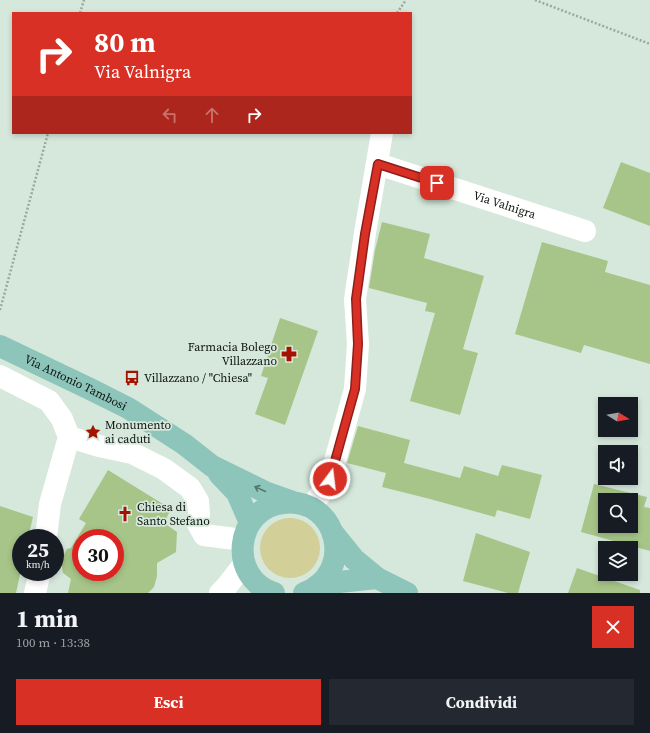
<!DOCTYPE html>
<html lang="it">
<meta charset="utf-8">
<style>
body{margin:0;font-family:"Source Serif 4",serif;background:#242831;color:#f1f3f6;height:100vh;display:flex;flex-direction:column;font-size:15px;white-space:nowrap}
*{box-sizing:border-box;margin:0}
p{font-size:13px;color:#9ea1a6}
.icon{flex:none;width:22px;height:22px;fill:none;stroke:currentColor;stroke-width:2;stroke-linecap:round;stroke-linejoin:round}
.map{position:relative;height:593px;overflow:hidden}
.sheet{display:flex;flex-direction:column;background:#171b24;flex:1}
.sheet>*{flex:none}
.guide{position:absolute;left:12px;top:12px;width:400px;height:122px;border-radius:0px;box-shadow:0 2px 6px #0003;background:#d93025;color:#fff;overflow:hidden}
.needle{width:26px;rotate:101deg}
.tools{position:absolute;left:598px;top:397px;display:grid;gap:8px}
.tools a{display:grid;place-items:center;width:40px;height:40px;border-radius:0px;background:#171b24;box-shadow:0 2px 6px #0003;font-size:20px}
.speed{position:absolute;left:12px;top:529px;display:flex;gap:8px;font-size:20px;font-weight:700;text-align:center}
.speed>*{display:grid;place-content:center;width:52px;height:52px;border-radius:50%;background:#171b24;box-shadow:0 2px 6px #0003;line-height:1}
.speed small{font-size:10px;font-weight:400}
.speed .limit{border:6px solid #d22;background:#fff;color:#111}
.pin{position:absolute;display:grid;place-items:center;width:34px;height:34px;color:#fff;margin:-17px;border-radius:8px;box-shadow:0 2px 6px #0006}
.me{position:absolute;width:44px;margin:-22px;rotate:15deg;stroke-linejoin:round;filter:drop-shadow(0 0 3px #0008)}
.turn{display:flex;align-items:center;gap:14px;height:84px;padding:0 16px;font-size:18px}
.turn .icon{width:52px;height:52px;stroke-width:2.5}
.turn b{display:block;font-size:28px;line-height:34px}
.lanes{display:flex;align-items:center;height:38px;padding:0 16px;background:#0003;justify-content:center;gap:20px;direction:ltr}
.lanes .off{opacity:.35}
.round{display:grid;place-items:center;flex:none;width:42px;height:42px;border-radius:0px;background:#242831}
.headline{display:flex;align-items:center;justify-content:space-between;height:68px;padding:0 16px}
h1{font-size:24px;font-weight:700;line-height:30px}
.cta{display:flex;gap:8px;margin-top:auto;padding:8px 16px}
.cta a{flex:1;height:46px;border-radius:0px;background:#d93025;color:#fff;font-size:16px;font-weight:700;line-height:46px;text-align:center}
.cta a+a{background:#242831;color:#f1f3f6}
.map>svg:first-child{display:block}
.green{fill:#d2cf98}
.building{fill:#a7c588;fill-rule:evenodd}
.lines{fill:none;stroke-linecap:round;stroke-linejoin:round}
.path{stroke:#9aa89e;stroke-width:2.5;stroke-dasharray:2 2;stroke-linecap:butt}
.minor{stroke:#fff;stroke-width:22}
.major{stroke:#8dc5bb;stroke-width:22}
.oneway{stroke:#53756e}
.route-casing{stroke:#8d1f18;stroke-width:10}
.route{stroke:#d93025;stroke-width:7}
.labels{text-anchor:middle;stroke-width:3.5;stroke-linejoin:round;paint-order:stroke}
.street-label{font-size:12px;fill:#0d130f;stroke:#d6e8db}
.poi-label{font-size:12px;fill:#0d130f;stroke:#d6e8db;text-anchor:start}
</style>
<div class="map">
<svg width="650" height="593" viewBox="0 0 650 593">
<rect width="100%" height="100%" fill="#d6e8db"/>
<circle class="green" cx="290" cy="548" r="30"/>
<g class="building">
<path d="M 621,162 L 650,173 L 650,226 L 603,208 Z"/>
<path d="M 382,222 L 430,234 L 424,258 L 484,276 L 463,349 L 478,353 L 460,415 L 410,401 L 435,313 L 425,311 L 427,303 L 369,288 L 375,250 Z"/>
<path d="M 542,242 L 608,261 L 605,272 L 650,285 L 650,364 L 584,345 L 581,353 L 515,334 Z"/>
<path d="M 280,318 L 318,331 L 285,425 L 255,414 L 268,378 L 261,376 Z"/>
<path d="M 358,426 L 410,440 L 404,463 L 460,478 L 464,466 L 498,476 L 502,465 L 542,475 L 530,519 L 497,510 L 495,517 L 430,499 L 382,487 L 386,473 L 347,463 Z"/>
<path d="M 108,470 L 171,509 L 164,523 L 177,532 L 176,552 L 157,563 L 157,576 L 154,587 L 148,593 L 68,593 L 71,579 L 63,573 L 61,560 L 67,549 L 71,548 L 86,523 L 79,519 ZM 81,538 L 115,538 L 115,572 L 81,572 Z"/>
<path d="M 594,484 L 647,497 L 644,507 L 650,508 L 650,551 L 581,532 ZM 605,500 L 631,500 L 631,526 L 605,526 Z"/>
<path d="M 0,506 L 33,517 L 28,538 L 21,538 L 21,570 L 16,593 L 0,593 Z"/>
<path d="M 476,533 L 530,552 L 518,593 L 508,593 L 463,581 Z"/>
<path d="M 577,568 L 640,590 L 640,593 L 568,593 Z"/>
</g>
<g class="lines">
<g class="path">
<path d="M 535,0 L 650,44"/>
<path d="M 80,13 L 84,0"/>
<path d="M 397,13 L 406,0"/>
<path d="M 0,310 L 48,133"/>
</g>
<g class="minor">
<path id="s1" d="M 378,164 L 585,231"/>
<path d="M 0,376 L 49,401 L 62,419 L 69,437 L 50,504 L 46,538"/>
<path d="M 69,437 L 99,446 L 132,453 L 164,469 L 190,488 L 198,501 L 199,513 L 198,524 L 204,535 L 243,540"/>
<path d="M 311,508 L 330,479 L 355,389 L 358,344 L 355,299 L 365,233 L 382,133"/>
<path d="M 35,593 L 40,572"/>
<path d="M 220,593 L 227,586 L 244,564"/>
</g>
<g class="major">
<path id="s2" d="M 0,346 L 88,388 L 128,408 L 184,444 L 212,466 L 265,492 L 296,503"/>
<path d="M 219,474 L 237,493 L 250,523"/>
<path d="M 333,533 L 354,559 L 377,578 L 407,593"/>
<path d="M 313,590 L 339,582 L 377,578"/>
<path d="M 274,593 C 227,578 235,508 283,503 C 338,496 357,573 304,593"/>
</g>
</g>
<defs><path id="oneway-shaft" d="M-6 0H5M1.5-3L5.5 0L1.5 3" fill="none" stroke-width="1.6" stroke-linecap="round" stroke-linejoin="round"/></defs>
<use class="oneway" href="#oneway-shaft" transform="translate(260 489) rotate(-155)"/>
<g class="lines">
<defs>
<path id="route" d="M 330,479 L 355,389 L 358,344 L 356,299 L 365,234 L 378,164 L 437,183"/>
</defs>
<use href="#route" class="route-casing"/>
<use href="#route" class="route"/>
</g>
<defs>
<symbol id="pharmacy-bare" viewBox="-9 -9 18 18"><path d="M-2-6h4v4h4v4h-4v4h-4v-4h-4v-4h4Z" fill="#a51200" stroke="#d6e8db" stroke-width="2.5" paint-order="stroke"/></symbol>
<symbol id="bus-bare" viewBox="-9 -9 18 18"><path d="M-5-6H5V4H4V6H2V4H-2V6H-4V4H-5ZM-3.5-4V0h7V-4ZM-3.5 1.2v1.5H-2V1.2ZM2 1.2v1.5H3.5V1.2Z" fill="#a51200" stroke="#d6e8db" stroke-width="2.5" paint-order="stroke"/></symbol>
<symbol id="sight-bare" viewBox="-9 -9 18 18"><path d="M0-6L1.8-2.2L6-1.7L2.9 1.2L3.7 5.4L0 3.3L-3.7 5.4L-2.9 1.2L-6-1.7L-1.8-2.2Z" fill="#a51200" stroke="#d6e8db" stroke-width="2.5" paint-order="stroke"/></symbol>
<symbol id="church-bare" viewBox="-9 -9 18 18"><path d="M-1.2-6h2.4v3.5h3.3v2.4h-3.3V6h-2.4V-.1h-3.3v-2.4h3.3Z" fill="#a51200" stroke="#d6e8db" stroke-width="2.5" paint-order="stroke"/></symbol>
</defs>
<g fill-rule="evenodd">
<use href="#pharmacy-bare" x="278" y="343" width="22" height="22"/>
<use href="#bus-bare" x="121" y="367" width="22" height="22"/>
<use href="#sight-bare" x="82" y="421" width="22" height="22"/>
<use href="#church-bare" x="114" y="503" width="22" height="22"/>
</g>
<g class="labels">
<g class="street-label">
<text dy="4" stroke="none"><textPath href="#s1" startOffset="133">Via Valnigra</textPath></text>
<text dy="4" stroke="none"><textPath href="#s2" startOffset="84">Via Antonio Tambosi</textPath></text>
</g>
<g class="poi-label">
<text x="277" y="351" text-anchor="end">Farmacia Bolego<tspan x="277" dy="14">Villazzano</tspan></text>
<text x="144" y="382">Villazzano / "Chiesa"</text>
<text x="105" y="429">Monumento<tspan x="105" dy="14">ai caduti</tspan></text>
<text x="137" y="511">Chiesa di<tspan x="137" dy="14">Santo Stefano</tspan></text>
</g>
</g>
</svg>
<div class="tools">
<a><svg class="needle" viewBox="-14 -14 28 28"><path d="M0-13l5 13h-10z" fill="#e53935"/><path d="M0 13l5-13h-10z" fill="#9ea1a6"/></svg></a>
<a><svg class="icon" aria-label="sound" viewBox="0 0 24 24"><path d="M4 9h4l5-4v14l-5-4H4zM17 9q2 3 0 6"/></svg></a>
<a><svg class="icon" aria-label="search" viewBox="0 0 24 24"><circle cx="10" cy="10" r="6"/><path d="M15 15l6 6"/></svg></a>
<a><svg class="icon" aria-label="layers" viewBox="0 0 24 24"><path d="M12 4l9 5-9 5-9-5zM3 14l9 5 9-5"/></svg></a>
</div>
<div class="speed"><div>25<small>km/h</small></div><div class="limit">30</div></div>
<div class="pin" style="left:437px;top:183px;background:#d93025"><svg class="icon" aria-label="arrive" viewBox="0 0 24 24"><path d="M6 21V4h12l-3 4 3 4H6"/></svg></div>
<svg class="me" style="left:330px;top:479px" viewBox="-20 -20 40 40"><circle r="17" fill="#d93025" stroke="#fff" stroke-width="3"/><path d="M0-11L8 9 0 5-8 9z" fill="#fff"/></svg>
<div class="guide">
<div class="turn"><svg class="icon" aria-label="right" viewBox="0 0 24 24"><path d="M7 20v-9h11M14 6l5 5-5 5"/></svg><div><b>80 m</b>Via Valnigra</div></div>
<div class="lanes"><svg class="icon off" aria-label="left" viewBox="0 0 24 24"><path d="M17 20v-9H6M10 6l-5 5 5 5"/></svg><svg class="icon off" aria-label="ahead" viewBox="0 0 24 24"><path d="M12 20V5M6 11l6-6 6 6"/></svg><svg class="icon" aria-label="right" viewBox="0 0 24 24"><path d="M7 20v-9h11M14 6l5 5-5 5"/></svg></div>
</div>
</div>
<section class="sheet">
<div class="headline"><div><h1>1 min</h1><p>100 m · 13:38</p></div><a class="round" style="background:#d93025;color:#fff"><svg class="icon" aria-label="close" viewBox="0 0 24 24"><path d="M6 6l12 12M18 6L6 18"/></svg></a></div>
<div class="cta"><a>Esci</a><a>Condividi</a></div>
</section>
